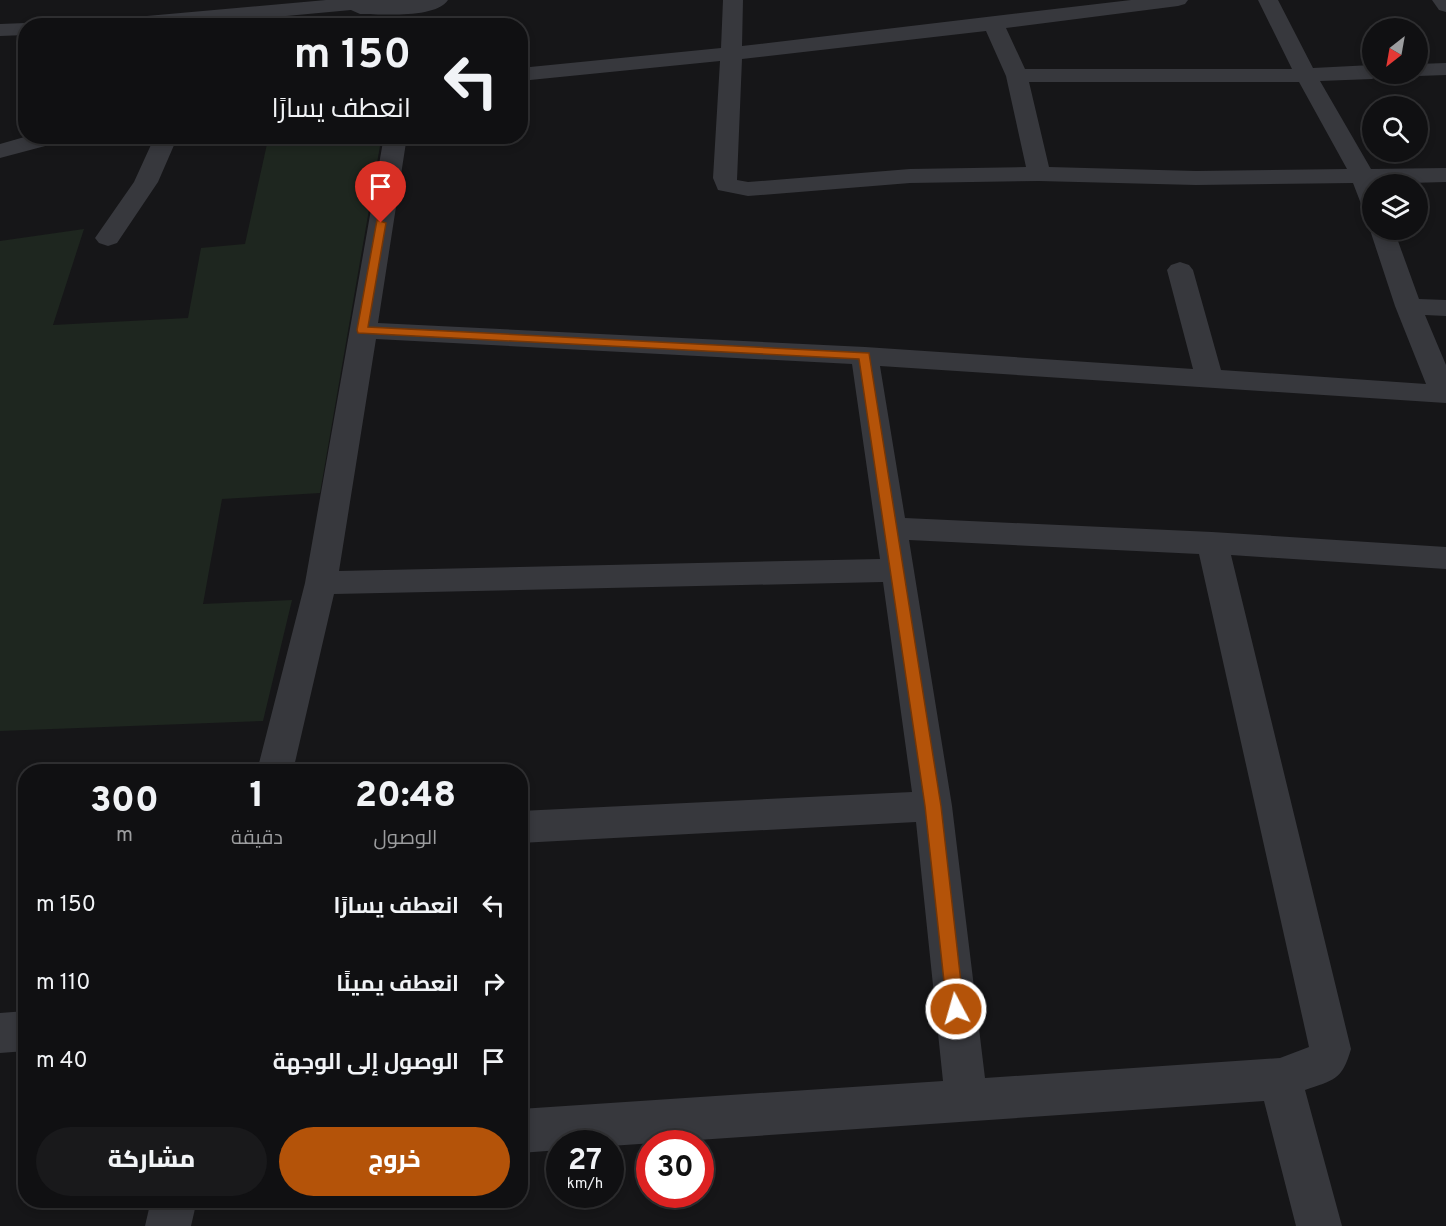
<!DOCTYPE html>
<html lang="ar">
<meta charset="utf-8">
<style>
body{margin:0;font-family:Overpass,Cairo,sans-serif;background:#19191b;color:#f1f3f6;direction:rtl;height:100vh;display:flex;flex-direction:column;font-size:22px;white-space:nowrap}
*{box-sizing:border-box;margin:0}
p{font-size:20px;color:#9c9d9f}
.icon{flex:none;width:33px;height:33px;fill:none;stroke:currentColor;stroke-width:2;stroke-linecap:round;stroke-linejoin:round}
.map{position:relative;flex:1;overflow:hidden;direction:ltr}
.panel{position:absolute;left:18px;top:764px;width:510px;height:444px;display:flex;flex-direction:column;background:#101012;border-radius:24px;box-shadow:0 3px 9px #0003,0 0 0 2px #303032;direction:rtl}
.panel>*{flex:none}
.hud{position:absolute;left:18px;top:18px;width:510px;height:126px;border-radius:24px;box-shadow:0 3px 9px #0003,0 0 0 2px #303032;direction:rtl;background:#101012;color:#f1f3f6;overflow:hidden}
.needle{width:39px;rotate:211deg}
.fabs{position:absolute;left:1362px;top:18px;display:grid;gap:12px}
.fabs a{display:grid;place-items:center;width:66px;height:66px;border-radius:50%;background:#101012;box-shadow:0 3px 9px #0003,0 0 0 2px #303032;font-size:30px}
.speed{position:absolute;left:546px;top:1130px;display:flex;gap:12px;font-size:30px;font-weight:700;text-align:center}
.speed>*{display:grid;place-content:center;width:78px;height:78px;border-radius:50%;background:#101012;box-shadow:0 3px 9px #0003,0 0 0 2px #303032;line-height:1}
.speed small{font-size:15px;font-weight:400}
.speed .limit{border:9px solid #d22;background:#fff;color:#111}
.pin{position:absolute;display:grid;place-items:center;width:51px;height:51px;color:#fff;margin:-62px -26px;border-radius:50% 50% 50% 0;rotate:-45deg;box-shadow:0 0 6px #0007}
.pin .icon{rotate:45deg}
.me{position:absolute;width:66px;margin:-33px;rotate:354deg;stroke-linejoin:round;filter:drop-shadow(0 0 4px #0008)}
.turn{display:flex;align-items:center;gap:21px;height:126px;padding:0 18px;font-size:27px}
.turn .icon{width:78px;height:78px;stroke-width:2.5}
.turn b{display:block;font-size:42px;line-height:51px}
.eta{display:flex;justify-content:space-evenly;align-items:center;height:102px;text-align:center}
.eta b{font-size:36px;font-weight:800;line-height:42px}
.button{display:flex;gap:12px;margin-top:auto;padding:12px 18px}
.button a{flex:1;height:69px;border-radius:36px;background:#b45309;color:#fff;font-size:24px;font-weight:800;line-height:69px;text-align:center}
.button a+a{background:#19191b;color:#f1f3f6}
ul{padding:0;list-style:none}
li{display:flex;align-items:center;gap:18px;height:78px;padding:0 18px}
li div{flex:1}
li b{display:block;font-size:22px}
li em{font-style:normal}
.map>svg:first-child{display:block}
.green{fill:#1e261f}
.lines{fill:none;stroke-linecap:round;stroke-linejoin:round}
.street{fill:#37383d;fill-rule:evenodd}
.route{fill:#b45309;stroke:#753606;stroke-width:1.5}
</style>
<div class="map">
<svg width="1446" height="1226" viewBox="0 0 1446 1226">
<rect width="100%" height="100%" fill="#161618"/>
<path class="green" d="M 381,140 L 320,493 L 222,499 L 203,604 L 292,600 L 263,721 L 0,731 L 0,241 L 84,229 L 53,325 L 188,318 L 201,248 L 245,244 L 267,144 Z"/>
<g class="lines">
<g class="street">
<path d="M 326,0 L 448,0 C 435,19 382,14 360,14 L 351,10 L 177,26 L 92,26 L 95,22 L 102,20 Z"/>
<path d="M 723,0 L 743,0 L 742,46 L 1131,0 L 1188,0 L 1185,4 L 1178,6 L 1006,28 L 1025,69 L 1292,69 L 1258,0 L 1278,0 L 1313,68 L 1372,65 L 1372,74 L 1382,74 L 1372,79 L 1320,81 L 1371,169 L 1446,168 L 1446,182 L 1372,184 L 1372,211 L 1363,209 L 1353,183 L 1196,185 L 1039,181 L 910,183 L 748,196 L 718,190 L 713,178 L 720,61 L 520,81 L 520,68 L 721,48 ZM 986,31 L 1006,76 L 1026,167 L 910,169 L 748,182 L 737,180 L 742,59 ZM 1029,82 L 1299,82 L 1347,169 L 1196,171 L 1049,167 Z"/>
<path d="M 1432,0 L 1446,0 L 1446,12 L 1439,10 Z"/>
<path d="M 26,23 L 34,26 L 26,26 L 26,35 L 0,36 L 0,24 Z"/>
<path d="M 1446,63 L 1446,75 L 1418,76 L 1410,74 L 1418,74 L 1418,64 Z"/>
<path d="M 28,136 L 67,136 L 64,141 L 0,158 L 0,144 Z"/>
<path d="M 155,136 L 178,136 L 158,182 L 117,243 L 108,246 L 99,243 L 95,238 L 134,182 Z"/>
<path d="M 384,136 L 407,136 L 378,323 L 865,347 L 1193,369 L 1167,270 L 1171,265 L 1180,262 L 1189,265 L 1193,270 L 1221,370 L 1426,384 L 1395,306 L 1370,230 L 1372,226 L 1372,230 L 1394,230 L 1419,299 L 1446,300 L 1446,316 L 1425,315 L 1446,365 L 1446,403 L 880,366 L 905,518 L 1212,532 L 1446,547 L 1446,569 L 1231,555 L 1351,1049 C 1342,1081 1333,1080 1305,1090 L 1342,1226 L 1296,1226 L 1264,1101 L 610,1146 L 610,1143 L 560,1143 L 560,1150 L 520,1153 L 520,1109 L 943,1081 L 916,822 L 520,843 L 520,811 L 912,792 L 883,582 L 334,594 L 293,771 L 257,771 L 305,583 ZM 376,339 L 852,364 L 880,559 L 339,571 ZM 909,540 L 1199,554 L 1309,1047 L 1280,1058 L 985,1078 L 952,806 Z"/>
<path d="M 26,1011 L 26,1051 L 0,1053 L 0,1013 Z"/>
<path d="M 151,1200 L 197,1200 L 191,1226 L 145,1226 Z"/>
</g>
</g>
<path class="route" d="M 377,220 L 386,223 L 368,327 L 869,353 L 941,806 L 964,1009 L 962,1014 L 956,1017 L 950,1014 L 947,1009 L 925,806 L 859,359 L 358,333 L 357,330 Z"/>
</svg>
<div class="fabs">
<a><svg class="needle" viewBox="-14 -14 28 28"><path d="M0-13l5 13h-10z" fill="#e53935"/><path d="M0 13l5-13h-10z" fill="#9c9d9f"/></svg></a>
<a><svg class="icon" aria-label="search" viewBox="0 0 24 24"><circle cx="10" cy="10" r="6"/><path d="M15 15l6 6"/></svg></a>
<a><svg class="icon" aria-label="layers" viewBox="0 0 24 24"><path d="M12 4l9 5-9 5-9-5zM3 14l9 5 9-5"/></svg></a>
</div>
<div class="speed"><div>27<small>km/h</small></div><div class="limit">30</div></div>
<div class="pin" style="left:381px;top:223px;background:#d93025"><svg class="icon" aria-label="arrive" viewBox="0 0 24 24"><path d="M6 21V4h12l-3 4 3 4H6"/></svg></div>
<svg class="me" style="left:956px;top:1009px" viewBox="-20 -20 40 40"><circle r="17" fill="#b45309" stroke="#fff" stroke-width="3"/><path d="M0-11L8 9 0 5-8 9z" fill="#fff"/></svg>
<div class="hud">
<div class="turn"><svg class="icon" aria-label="left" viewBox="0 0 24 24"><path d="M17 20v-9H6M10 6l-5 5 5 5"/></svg><div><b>150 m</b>انعطف يسارًا</div></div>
</div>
<section class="panel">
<div class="eta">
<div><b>20:48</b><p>الوصول</p></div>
<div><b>1</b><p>دقيقة</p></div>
<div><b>300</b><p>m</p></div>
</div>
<ul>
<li><svg class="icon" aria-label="left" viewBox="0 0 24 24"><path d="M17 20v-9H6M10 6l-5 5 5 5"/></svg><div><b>انعطف يسارًا</b></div><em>150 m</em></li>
<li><svg class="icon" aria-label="right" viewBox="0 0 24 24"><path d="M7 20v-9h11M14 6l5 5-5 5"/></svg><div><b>انعطف يمينًا</b></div><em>110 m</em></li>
<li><svg class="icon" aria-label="arrive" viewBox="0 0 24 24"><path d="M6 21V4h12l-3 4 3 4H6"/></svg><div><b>الوصول إلى الوجهة</b></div><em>40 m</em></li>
</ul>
<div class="button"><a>خروج</a><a>مشاركة</a></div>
</section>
</div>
